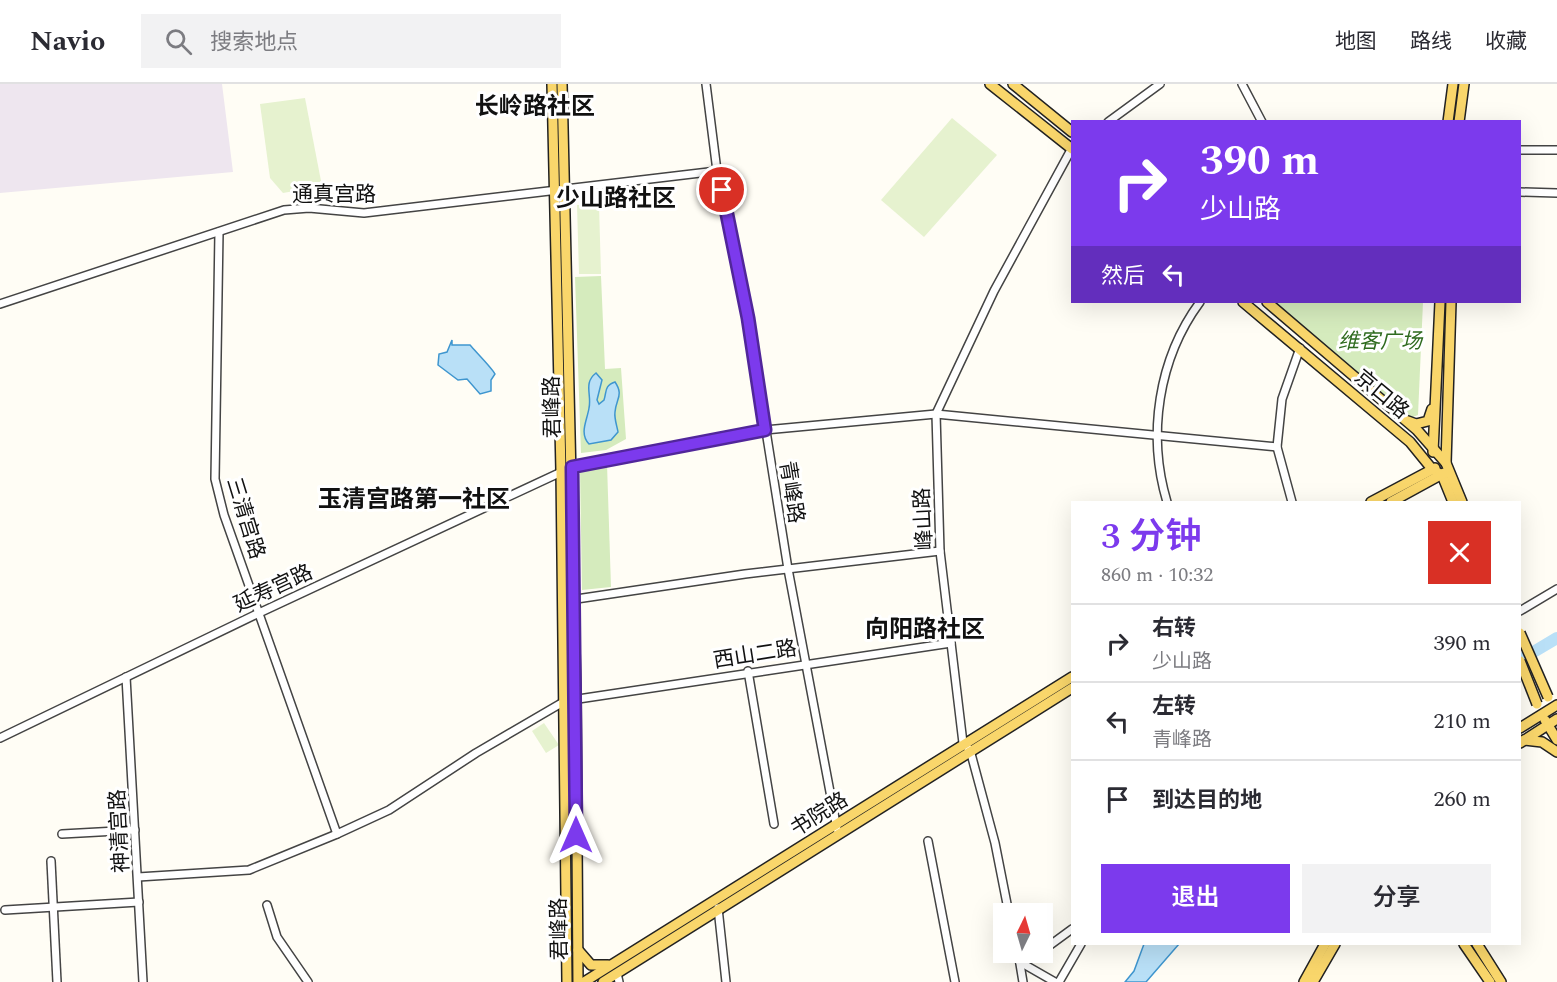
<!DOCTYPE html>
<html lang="zh">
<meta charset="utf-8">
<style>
body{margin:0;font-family:Spectral,"Noto Sans SC",serif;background:#f2f2f3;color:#2b2b33;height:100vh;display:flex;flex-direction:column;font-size:22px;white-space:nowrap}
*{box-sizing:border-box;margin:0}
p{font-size:20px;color:#7c7c81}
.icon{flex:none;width:33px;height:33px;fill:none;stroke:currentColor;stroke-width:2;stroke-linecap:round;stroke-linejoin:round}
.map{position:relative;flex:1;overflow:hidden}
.details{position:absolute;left:1071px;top:417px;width:450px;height:444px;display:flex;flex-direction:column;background:#fff;border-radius:0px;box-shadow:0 6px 24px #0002}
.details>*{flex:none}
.banner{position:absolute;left:1071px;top:36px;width:450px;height:183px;border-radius:0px;box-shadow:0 6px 24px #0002;background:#7c3aed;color:#fff;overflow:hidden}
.needle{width:39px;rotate:5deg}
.controls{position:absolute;left:993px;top:819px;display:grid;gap:12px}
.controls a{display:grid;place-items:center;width:60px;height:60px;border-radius:0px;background:#fff;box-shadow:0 6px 24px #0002;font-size:30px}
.pin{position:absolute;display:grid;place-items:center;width:51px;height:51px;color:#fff;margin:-26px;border:3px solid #fff;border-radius:50%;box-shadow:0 2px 6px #0007}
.me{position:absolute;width:66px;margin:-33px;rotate:0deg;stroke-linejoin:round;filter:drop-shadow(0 0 4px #0008)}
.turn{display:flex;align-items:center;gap:21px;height:126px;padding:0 30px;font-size:27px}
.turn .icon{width:78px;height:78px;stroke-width:2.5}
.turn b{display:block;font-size:42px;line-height:51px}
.then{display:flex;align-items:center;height:57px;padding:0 30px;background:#0003;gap:12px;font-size:22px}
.round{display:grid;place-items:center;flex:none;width:63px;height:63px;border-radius:0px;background:#f2f2f3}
.headline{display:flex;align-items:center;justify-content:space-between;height:102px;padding:0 30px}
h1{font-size:36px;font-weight:600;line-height:45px;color:#7c3aed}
.button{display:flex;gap:12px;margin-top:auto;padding:12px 30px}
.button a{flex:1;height:69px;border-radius:0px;background:#7c3aed;color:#fff;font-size:24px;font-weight:600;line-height:69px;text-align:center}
.button a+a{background:#f2f2f3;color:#2b2b33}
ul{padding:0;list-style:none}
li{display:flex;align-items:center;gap:18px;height:78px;padding:0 30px;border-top:2px solid #e1e1e2}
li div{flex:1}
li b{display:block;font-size:22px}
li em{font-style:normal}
header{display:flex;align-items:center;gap:36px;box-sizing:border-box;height:84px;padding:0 30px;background:#fff;border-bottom:2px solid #e1e1e2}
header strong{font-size:28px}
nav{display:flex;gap:33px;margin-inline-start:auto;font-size:21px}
.search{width:420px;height:54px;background:#f2f2f3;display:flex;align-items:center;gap:15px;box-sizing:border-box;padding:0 21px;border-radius:0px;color:#7c7c81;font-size:22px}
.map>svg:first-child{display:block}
.industrial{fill:#eee6ef}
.green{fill:#d5ebbd}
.pitch{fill:#e6f2cf}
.water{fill:#b9e0f7;stroke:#3f96cf;stroke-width:1.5}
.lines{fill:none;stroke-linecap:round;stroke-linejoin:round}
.river{stroke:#b9e0f7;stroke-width:12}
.minor-casing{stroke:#444;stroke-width:10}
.major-casing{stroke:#222;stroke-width:12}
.minor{stroke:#fff;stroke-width:7}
.major{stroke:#f9d66b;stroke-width:9}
.major-bridge-casing{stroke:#222;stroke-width:12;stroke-linecap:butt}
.major-bridge{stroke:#f9d66b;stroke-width:9}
.route-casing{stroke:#51269a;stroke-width:15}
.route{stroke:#7c3aed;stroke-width:10}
.labels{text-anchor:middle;stroke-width:6;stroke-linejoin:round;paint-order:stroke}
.street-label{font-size:21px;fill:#111;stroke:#fff}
.park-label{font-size:21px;font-style:italic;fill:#2f6b1f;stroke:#fff}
.quarter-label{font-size:24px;font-weight:bold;fill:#111;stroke:#fff}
</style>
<header>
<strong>Navio</strong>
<div class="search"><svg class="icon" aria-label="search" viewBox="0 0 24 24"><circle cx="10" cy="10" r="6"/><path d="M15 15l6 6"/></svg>搜索地点</div>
<nav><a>地图</a><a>路线</a><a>收藏</a></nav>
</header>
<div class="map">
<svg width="1557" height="898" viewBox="0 0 1557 898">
<rect width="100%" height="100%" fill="#fffdf5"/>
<path class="industrial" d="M 0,0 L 222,0 L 233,88 L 0,109 Z"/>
<g class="green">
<path d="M 601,192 L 605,285 L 621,284 L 626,355 L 606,366 L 581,369 L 575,193 Z"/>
<path d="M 1275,218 L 1423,218 L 1418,331 L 1408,335 Z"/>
<path d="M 607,380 L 611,503 L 582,506 L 580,385 Z"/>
</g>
<g class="pitch">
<path d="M 305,14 L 321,97 L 317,103 L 283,109 L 270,94 L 260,20 Z"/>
<path d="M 952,34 L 997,71 L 924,153 L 881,116 Z"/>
<path d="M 599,121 L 601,190 L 579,190 L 577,121 Z"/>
<path d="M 544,639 L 559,661 L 546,669 L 532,647 Z"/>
</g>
<g class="water">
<path d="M 452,256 L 452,261 L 470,261 C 476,268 492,284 495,290 L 491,296 L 491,307 L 480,310 L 467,295 L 458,296 L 438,281 L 439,270 L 447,268 Z"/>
<path d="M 596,289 L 602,296 L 597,316 L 599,320 L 604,316 C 607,307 604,302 615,298 C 624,311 616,315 615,328 C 614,334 617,342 618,348 L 611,356 L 589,360 C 579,349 587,337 589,324 C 592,311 583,299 596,289 Z"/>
<path d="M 1144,860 L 1179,860 L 1146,898 L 1125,898 L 1134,887 Z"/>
</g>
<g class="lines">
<path class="river" d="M 1520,576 L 1557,554"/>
<defs>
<g id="minor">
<path d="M 706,0 L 717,87 L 748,234 L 788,485 L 837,745"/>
<path d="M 1242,0 L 1262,38"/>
<path d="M 1108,38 L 1160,0"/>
<path d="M 1520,66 L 1557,66"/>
<path d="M 1520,108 L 1557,109"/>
<path d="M 219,148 L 215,395 L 224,431 L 337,750"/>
<path d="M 0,220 L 284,126 L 309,124 L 364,129 L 717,87"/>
<path d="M 1167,418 C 1147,351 1158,275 1200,218"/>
<path d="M 1292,418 L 1277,363 L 1282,315 L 1300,264"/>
<path d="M 563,517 L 745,490 L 940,467"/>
<path d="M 1520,527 L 1557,505"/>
<path d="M 748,587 L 774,740"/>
<path d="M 126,593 L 143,898"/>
<path d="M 0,654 L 259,529 L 572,383 L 765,346 L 936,330 L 1277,363"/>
<path d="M 62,750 L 135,746"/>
<path d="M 928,757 L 955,898"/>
<path d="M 51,777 L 57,898"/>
<path d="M 138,793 L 249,786 L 337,750 L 389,726 L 476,669 L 565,617 L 951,559"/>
<path d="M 267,821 L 277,853 L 308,898"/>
<path d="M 718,824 L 726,898"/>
<path d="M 5,826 L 139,818"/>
<path d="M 1009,830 L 995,759 L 970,666 L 963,659 L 940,467 L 936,330 L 994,207 L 1072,64"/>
<path d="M 1042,867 L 1072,845"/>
<path d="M 1018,868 L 1023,898"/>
<path d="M 1020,878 L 1055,898"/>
<path d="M 1020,878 L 1040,868"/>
<path d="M 617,889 L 619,898"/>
<path d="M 1059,898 L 1081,860"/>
</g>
<g id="major">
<path d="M 552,0 L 561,387 L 567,898"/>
<path d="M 562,0 L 576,613 L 578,898"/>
<path d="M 990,0 L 1072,65"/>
<path d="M 1013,0 L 1072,48"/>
<path d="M 1448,38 L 1453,0"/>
<path d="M 1459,38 L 1464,0"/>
<path d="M 1243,218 L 1410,358 L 1432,385 L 1442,391 L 1453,418"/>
<path d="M 1267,218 L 1417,346 L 1446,379"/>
<path d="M 1451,218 L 1446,379 L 1462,418"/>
<path d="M 1408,337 L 1416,340 L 1428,337 L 1432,325"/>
<path d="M 1433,368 L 1440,218"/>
<path d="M 1371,418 L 1435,384"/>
<path d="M 1391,418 L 1444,389"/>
<path d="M 1545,636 L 1557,656"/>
<path d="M 1520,644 L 1557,621"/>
<path d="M 1524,656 L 1542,658 L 1557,668"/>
<path d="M 1520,659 L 1557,635"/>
<path d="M 1464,860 L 1490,898"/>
<path d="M 1477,860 L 1501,898"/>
<path d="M 578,866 L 591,881 L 608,881"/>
<path d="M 584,898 L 1072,593"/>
<path d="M 603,898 L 1072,604"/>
<path d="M 1304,898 L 1325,860"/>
<path d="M 1313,898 L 1335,860"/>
</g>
</defs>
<use href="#minor" class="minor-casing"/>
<use href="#major" class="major-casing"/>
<use href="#minor" class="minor"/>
<use href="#major" class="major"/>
<defs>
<g id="major-bridge">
<path d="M 1520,549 L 1548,613"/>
<path d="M 1520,577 L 1537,620"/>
</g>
</defs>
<use href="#major-bridge" class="major-bridge-casing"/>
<use href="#major-bridge" class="major-bridge"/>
</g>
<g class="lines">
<defs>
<path id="route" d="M 576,751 L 572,383 L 765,346 L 748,234 L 722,106"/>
</defs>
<use href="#route" class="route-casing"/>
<use href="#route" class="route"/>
</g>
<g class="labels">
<g class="street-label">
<text x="334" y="117">通真宫路</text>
<text transform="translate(1382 310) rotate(40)" y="7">京口路</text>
<text transform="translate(552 323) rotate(-91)" y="7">君峰路</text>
<text transform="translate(792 408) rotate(81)" y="7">青峰路</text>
<text transform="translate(246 434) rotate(73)" y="7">三清宫路</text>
<text transform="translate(923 435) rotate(-93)" y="7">峰山路</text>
<text transform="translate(273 504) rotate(-25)" y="7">延寿宫路</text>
<text transform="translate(755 570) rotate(-9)" y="7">西山二路</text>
<text transform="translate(819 730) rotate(-32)" y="7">书院路</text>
<text transform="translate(119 747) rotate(-93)" y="7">神清宫路</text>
<text transform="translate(559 845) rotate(-91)" y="7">君峰路</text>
</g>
<g class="park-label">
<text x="1380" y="264">维客广场</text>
</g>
<g class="quarter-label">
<text x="535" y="30">长岭路社区</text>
<text x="616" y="122">少山路社区</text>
<text x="414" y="423">玉清宫路第一社区</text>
<text x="925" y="553">向阳路社区</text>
</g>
</g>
</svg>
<div class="controls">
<a><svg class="needle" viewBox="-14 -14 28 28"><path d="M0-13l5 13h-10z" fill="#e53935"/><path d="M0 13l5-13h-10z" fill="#7c7c81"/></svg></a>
</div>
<div class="pin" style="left:722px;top:106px;background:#d93025"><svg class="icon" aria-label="arrive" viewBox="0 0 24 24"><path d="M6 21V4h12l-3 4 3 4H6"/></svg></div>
<svg class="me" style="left:576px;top:751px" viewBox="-20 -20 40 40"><path d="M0-17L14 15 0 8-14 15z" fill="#7c3aed" stroke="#fff" stroke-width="4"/></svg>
<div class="banner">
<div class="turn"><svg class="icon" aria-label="right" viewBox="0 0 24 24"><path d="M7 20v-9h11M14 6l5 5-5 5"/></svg><div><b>390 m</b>少山路</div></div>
<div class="then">然后<svg class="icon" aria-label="left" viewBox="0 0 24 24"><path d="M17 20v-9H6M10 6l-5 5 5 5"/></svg></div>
</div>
<section class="details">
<div class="headline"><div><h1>3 分钟</h1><p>860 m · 10:32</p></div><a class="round" style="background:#d93025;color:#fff"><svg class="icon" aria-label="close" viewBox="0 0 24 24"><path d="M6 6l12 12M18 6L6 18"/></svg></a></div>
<ul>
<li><svg class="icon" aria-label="right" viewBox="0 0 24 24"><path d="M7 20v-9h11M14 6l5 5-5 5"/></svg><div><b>右转</b><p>少山路</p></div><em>390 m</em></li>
<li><svg class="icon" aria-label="left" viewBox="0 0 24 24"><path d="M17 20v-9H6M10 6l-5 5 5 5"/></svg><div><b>左转</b><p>青峰路</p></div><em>210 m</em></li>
<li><svg class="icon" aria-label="arrive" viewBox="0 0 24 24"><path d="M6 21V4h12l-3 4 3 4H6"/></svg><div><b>到达目的地</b></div><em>260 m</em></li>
</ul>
<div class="button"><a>退出</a><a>分享</a></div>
</section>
</div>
